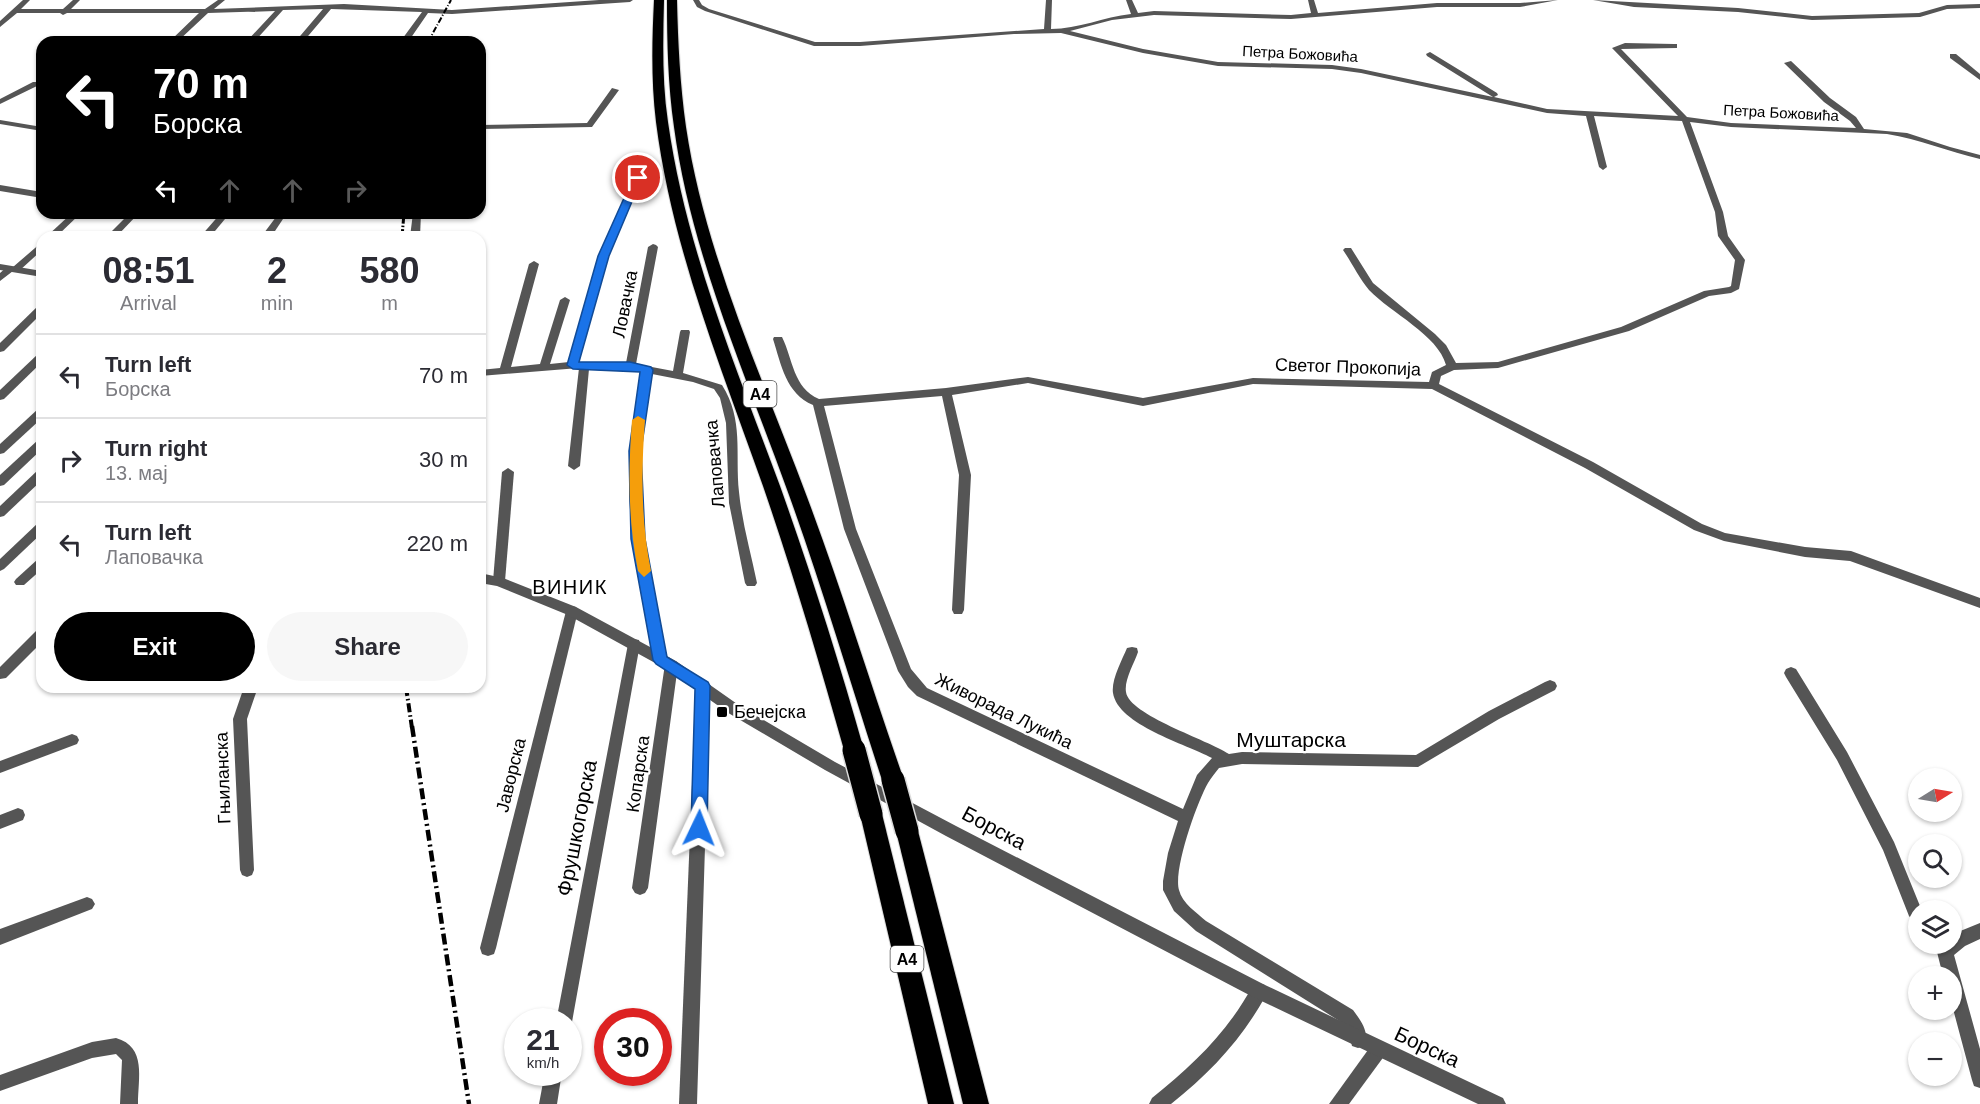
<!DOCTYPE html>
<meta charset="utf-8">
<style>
body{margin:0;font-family:Arial,sans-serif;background:#f7f7f7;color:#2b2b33;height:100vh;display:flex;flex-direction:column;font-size:22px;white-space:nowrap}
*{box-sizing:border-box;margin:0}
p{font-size:20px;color:#7c7c81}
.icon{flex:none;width:33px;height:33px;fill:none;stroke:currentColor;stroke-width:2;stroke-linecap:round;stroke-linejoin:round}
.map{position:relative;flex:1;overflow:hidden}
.panel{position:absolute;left:36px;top:231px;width:450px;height:462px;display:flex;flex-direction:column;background:#fff;border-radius:18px;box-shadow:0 2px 4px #0004}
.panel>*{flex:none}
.top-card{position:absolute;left:36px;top:36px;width:450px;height:183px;border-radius:18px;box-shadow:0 2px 4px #0004;background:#000;color:#fff;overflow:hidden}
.needle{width:39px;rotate:79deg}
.tools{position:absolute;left:1908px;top:768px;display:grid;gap:12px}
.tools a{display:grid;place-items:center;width:54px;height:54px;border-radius:50%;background:#fff;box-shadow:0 2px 4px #0004;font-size:30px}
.speed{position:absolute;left:504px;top:1008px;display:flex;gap:12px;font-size:30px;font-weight:700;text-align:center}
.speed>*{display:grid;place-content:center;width:78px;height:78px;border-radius:50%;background:#fff;box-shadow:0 2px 4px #0004;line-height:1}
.speed small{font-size:15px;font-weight:400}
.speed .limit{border:9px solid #d22;background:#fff;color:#111}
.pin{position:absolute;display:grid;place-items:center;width:51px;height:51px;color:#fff;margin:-26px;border:3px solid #fff;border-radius:50%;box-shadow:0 2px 6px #0007}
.me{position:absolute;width:66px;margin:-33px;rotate:2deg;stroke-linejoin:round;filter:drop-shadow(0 0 4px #0008)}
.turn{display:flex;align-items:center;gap:21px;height:126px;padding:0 18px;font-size:27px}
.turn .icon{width:78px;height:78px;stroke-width:2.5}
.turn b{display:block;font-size:42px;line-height:51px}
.lanes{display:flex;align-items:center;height:57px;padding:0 18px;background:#0003;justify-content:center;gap:30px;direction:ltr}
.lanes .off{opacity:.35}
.eta{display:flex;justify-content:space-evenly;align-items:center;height:102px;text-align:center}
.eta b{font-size:36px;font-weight:700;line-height:42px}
.primary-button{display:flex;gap:12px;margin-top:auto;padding:12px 18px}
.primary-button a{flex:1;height:69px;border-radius:36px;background:#000;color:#fff;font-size:24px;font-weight:700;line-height:69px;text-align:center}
.primary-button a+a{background:#f7f7f7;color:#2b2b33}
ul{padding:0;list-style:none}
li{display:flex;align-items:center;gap:18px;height:84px;padding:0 18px;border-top:2px solid #e1e1e2}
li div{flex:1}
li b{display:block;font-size:22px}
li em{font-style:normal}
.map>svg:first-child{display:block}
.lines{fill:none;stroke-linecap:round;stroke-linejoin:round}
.motorway-casing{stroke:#dbdbdb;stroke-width:2}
.minor{fill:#555;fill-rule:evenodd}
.tertiary{fill:#555;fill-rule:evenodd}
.motorway{fill:#000;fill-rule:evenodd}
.rail-far3{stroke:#000;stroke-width:2;stroke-dasharray:6 2 1 2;stroke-linecap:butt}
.rail-far2{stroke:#000;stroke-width:3;stroke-dasharray:8 2 1.5 2;stroke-linecap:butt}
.rail-far1{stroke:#000;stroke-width:4;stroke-dasharray:9 3 1.5 3;stroke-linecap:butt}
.rail{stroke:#000;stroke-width:4.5;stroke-dasharray:11 4 2 4;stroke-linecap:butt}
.motorway-bridge-casing{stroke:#dbdbdb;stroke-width:26;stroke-linecap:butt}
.motorway-bridge{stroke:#000;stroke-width:23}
.route{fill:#1a73e8;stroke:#114b97;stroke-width:1.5}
.slow{fill:#f59e0b}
.poi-dot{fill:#000;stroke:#fff;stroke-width:2}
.labels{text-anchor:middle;stroke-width:4.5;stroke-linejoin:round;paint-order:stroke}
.far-street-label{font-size:15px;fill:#000;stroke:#fff}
.shield{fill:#fff;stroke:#4c4c4c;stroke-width:1.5}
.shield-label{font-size:16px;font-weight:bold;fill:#000}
.street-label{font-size:18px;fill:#000;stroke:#fff}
.poi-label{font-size:18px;fill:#000;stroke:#fff;text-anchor:start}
.neighbourhood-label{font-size:20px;letter-spacing:1.5px;fill:#000;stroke:#fff}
.near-street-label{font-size:21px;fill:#000;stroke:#fff}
</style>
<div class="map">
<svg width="1980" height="1104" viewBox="0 0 1980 1104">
<rect width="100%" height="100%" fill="#fff"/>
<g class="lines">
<defs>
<g id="motorway">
<path d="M 654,0 L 664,0 C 663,41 662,82 668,122 C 686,249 736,367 780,486 C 811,573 839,661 864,750 L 861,756 L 854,759 L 847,756 L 844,750 C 819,661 793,573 763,486 C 721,367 672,248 656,122 C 651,81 652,41 654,0 Z"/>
<path d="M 667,0 L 677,0 C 678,43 680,84 686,127 C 705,255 762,376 807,497 C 842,590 871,686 904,780 L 900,787 L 893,790 L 886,787 L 882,780 C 851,685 823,589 789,495 C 746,375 691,254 674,127 C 668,85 667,43 667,0 Z"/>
<path d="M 871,804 L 879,807 L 882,814 L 954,1104 L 928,1104 L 860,814 L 863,807 Z"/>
<path d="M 907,821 L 915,824 L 918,831 L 989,1104 L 963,1104 L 896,831 L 899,824 Z"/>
</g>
</defs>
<use href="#motorway" class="motorway-casing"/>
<g class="minor">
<path d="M 23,0 L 30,0 L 21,9 L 63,9 L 73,0 L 80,0 L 71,9 L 205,9 L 218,0 L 225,0 L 214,9 L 344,4 L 452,10 L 599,0 L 633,0 L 630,2 L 452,14 L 428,13 L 408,42 L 400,42 L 422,12 L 331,9 L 303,42 L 295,42 L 323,9 L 283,10 L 254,42 L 246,42 L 275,11 L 208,13 L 177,42 L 169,42 L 199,13 L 67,13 L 63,15 L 60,13 L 17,13 L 0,27 L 0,21 Z"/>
<path d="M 693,0 L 699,0 L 702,5 L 709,9 L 815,42 L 860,42 L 1044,29 L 1046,0 L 1052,0 L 1051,29 C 1078,29 1104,17 1131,14 L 1126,0 L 1132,0 L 1138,13 L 1154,11 L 1291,15 L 1311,13 L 1308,0 L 1314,0 L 1318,13 L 1437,3 L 1520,3 L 1558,0 L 1520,7 L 1437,7 L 1291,19 L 1154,15 L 1112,20 L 1070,31 L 1143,49 L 1218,62 L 1332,65 L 1361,69 L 1493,97 L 1427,56 L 1426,54 L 1430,52 L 1497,93 L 1498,95 L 1494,97 L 1547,109 L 1678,116 L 1612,48 L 1625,43 L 1674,44 L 1677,44 L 1677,48 L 1621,49 L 1687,117 L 1731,123 L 1856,128 L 1850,121 L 1824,102 L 1784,63 L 1791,61 L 1830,98 L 1856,117 L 1864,129 L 1907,133 L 1950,147 L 1980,155 L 1980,159 C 1949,152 1919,139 1887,134 L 1731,127 L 1690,122 L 1723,212 L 1728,236 L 1745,260 L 1739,289 L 1731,293 L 1709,296 L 1629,331 L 1498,368 L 1454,370 L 1441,376 L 1439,384 L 1593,462 L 1702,524 L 1725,533 L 1805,547 L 1851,551 L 1980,598 L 1980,608 L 1850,561 L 1805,557 L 1724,541 L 1694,530 L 1585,468 L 1432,389 L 1253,384 L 1143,406 L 1028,383 L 952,395 L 971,475 L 964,610 L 962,614 L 954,614 L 952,610 L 959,475 L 942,396 L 824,406 L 856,529 L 911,669 L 927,688 L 1183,809 L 1197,775 L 1212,758 C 1186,744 1118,725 1113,693 C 1111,680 1122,660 1127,648 L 1132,647 L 1137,648 L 1138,652 C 1134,664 1124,680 1126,692 C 1129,715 1208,740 1229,754 L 1242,752 L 1416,755 L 1489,711 L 1545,682 L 1550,680 L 1555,682 L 1557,686 L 1555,690 L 1499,719 L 1418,767 L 1242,764 L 1219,768 C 1215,773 1211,778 1208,783 C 1197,802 1173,870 1179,890 C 1182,903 1197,913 1206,921 L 1353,1010 C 1361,1021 1370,1032 1364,1046 L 1358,1048 L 1352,1046 L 1348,1030 L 1341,1022 L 1196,931 L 1174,911 L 1163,890 L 1163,881 L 1168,853 L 1178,821 L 917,696 L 908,687 L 898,671 L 844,529 L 813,405 C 786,394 781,364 773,339 L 774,337 L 782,337 C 793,359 793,388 819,399 L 946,388 L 1028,377 L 1143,398 L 1253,378 L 1429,382 L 1432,372 L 1446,365 C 1438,335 1391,313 1369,290 C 1359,278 1352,263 1343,250 L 1345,248 L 1351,248 L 1373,283 L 1435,334 L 1446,345 L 1456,363 L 1498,362 L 1621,327 L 1704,291 L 1729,287 L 1731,286 L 1735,260 L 1718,236 L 1715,212 L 1682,121 L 1594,116 L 1607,167 L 1603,170 L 1599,167 L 1586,116 L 1547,113 L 1361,73 L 1332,69 L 1218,66 L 1143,53 L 1061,33 L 1014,34 L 860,46 L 814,46 L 705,11 L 697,7 Z"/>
<path d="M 1593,0 L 1738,8 L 1812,16 L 1919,13 L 1947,5 L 1980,4 L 1980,8 L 1947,9 L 1920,17 L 1812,20 L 1738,12 L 1634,7 Z"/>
<path d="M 1950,54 L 1956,54 L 1980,74 L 1980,80 L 1950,58 Z"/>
<path d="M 33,82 L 42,82 L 42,86 L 37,86 L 0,104 L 0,99 Z"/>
<path d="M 612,88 L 619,90 L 592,127 L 480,129 L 480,125 L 587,123 Z"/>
<path d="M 0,120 L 42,127 L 42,131 L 0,124 Z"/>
<path d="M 638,175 L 642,178 L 608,256 L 579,362 L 626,363 L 648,247 L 653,244 L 656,245 L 658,247 L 636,364 L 673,371 L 680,332 L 681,330 L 689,330 L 690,332 L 683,373 L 722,385 C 744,420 735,453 739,492 C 742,523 751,553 757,583 L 755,586 L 747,586 L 745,583 L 729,503 L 726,423 L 720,398 L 714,389 L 693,382 L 652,374 L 641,451 L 641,495 L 644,539 L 667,661 L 676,661 L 678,665 L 648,888 L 645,893 L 640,895 L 635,893 L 632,888 L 665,664 L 656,664 L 654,660 L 632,539 L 629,495 L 629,451 L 642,372 L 630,369 L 589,369 L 580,466 L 574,470 L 568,466 L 579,368 L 480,376 L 480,370 L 500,368 L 529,264 L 534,261 L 539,264 L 511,367 L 540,364 L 560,300 L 565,297 L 570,300 L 550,364 L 569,362 L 598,256 L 634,178 Z"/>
<path d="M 0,185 L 42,192 L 42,198 L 0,191 Z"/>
<path d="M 72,213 L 81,213 L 56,237 L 46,237 Z"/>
<path d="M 130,213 L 139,213 L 116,237 L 106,237 Z"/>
<path d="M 221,213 L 230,213 L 210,237 L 200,237 Z"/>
<path d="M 279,213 L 287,213 L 271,237 L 261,237 Z"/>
<path d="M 413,213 L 421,213 L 420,237 L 410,237 Z"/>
<path d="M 42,242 L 42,250 L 19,271 L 13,271 L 0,281 L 0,273 L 7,267 L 13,267 Z"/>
<path d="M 42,304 L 42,313 L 4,351 L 0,352 L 0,343 L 39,305 Z"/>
<path d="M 42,353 L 42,362 L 4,399 L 0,400 L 0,390 L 38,354 Z"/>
<path d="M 42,408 L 42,418 L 4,453 L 0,454 L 0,444 L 38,409 Z"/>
<path d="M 42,439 L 42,449 L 4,485 L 0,486 L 0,475 L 38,440 Z"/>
<path d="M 508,468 L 514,472 L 505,581 L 503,584 L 495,584 L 493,581 L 502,472 Z"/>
<path d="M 42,469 L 42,480 L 4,516 L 0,517 L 0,506 L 38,470 Z"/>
<path d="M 42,522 L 42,533 L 4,569 L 0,571 L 0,559 L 38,523 Z"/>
<path d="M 42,557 L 42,569 L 24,585 L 16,585 L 14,582 L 16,579 L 38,559 Z"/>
<path d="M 572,606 L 576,607 L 578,611 L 496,948 L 494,954 L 488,956 L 482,954 L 480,948 L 566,611 L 568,607 Z"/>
<path d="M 42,629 L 42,642 L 6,678 L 0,679 L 0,667 L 37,630 Z"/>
<path d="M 634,639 L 639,640 L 640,644 L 572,1022 L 568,1028 L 568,1022 L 556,1022 L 628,644 L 629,640 Z"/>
<path d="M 1791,667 L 1796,669 L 1847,752 L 1894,842 L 1920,906 L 1923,910 L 1918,910 L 1918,923 L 1913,921 L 1909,916 L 1883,850 L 1837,760 L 1786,677 L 1784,673 L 1786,669 Z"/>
<path d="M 703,680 L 708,682 L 710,686 L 697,1104 L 679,1104 L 696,686 L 698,682 Z"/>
<path d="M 244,687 L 258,687 L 247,719 L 254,870 L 252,875 L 247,877 L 242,875 L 240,870 L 233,719 Z"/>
<path d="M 72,734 L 77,736 L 79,740 L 77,744 L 0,773 L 0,761 Z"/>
<path d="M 18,808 L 23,810 L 25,815 L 23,820 L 0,829 L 0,815 Z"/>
<path d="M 87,897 L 92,899 L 95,904 L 92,909 L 0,945 L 0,929 Z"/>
<path d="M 1980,923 L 1980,939 L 1965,946 L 1954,955 L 1980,1049 L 1980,1088 L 1974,1086 L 1972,1080 L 1952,1005 L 1952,976 L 1943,976 L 1937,952 L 1943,944 L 1952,944 L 1952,936 L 1953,934 Z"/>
<path d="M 1259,983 L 1265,985 L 1267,991 L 1265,997 C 1241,1040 1210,1073 1171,1104 L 1149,1104 L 1152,1098 C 1193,1065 1228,1032 1253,985 Z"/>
<path d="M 116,1038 C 147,1047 138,1078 138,1104 L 120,1104 L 122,1060 L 116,1054 L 92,1058 L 0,1091 L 0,1075 L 92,1042 Z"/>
<path d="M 1379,1041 L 1385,1043 L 1387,1049 L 1385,1055 L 1349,1104 L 1329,1104 L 1373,1043 Z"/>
<path d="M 545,1072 L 562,1072 L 557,1104 L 539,1104 Z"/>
</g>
<g class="tertiary">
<path d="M 0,264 L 42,271 L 42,277 L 0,270 Z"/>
<path d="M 480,573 L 503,578 L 576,607 L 676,661 L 740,706 L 835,762 L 956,826 L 1265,985 L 1503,1098 L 1506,1104 L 1478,1104 L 1253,997 L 946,836 L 825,770 L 730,714 L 666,669 L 568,615 L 497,586 L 480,583 Z"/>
</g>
<use href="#motorway" class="motorway"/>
<path class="rail-far3" d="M 428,42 L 451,0"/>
<path class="rail-far2" d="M 402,237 L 404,213"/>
<path class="rail-far1" d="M 406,687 L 412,728"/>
<path class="rail" d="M 412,726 L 469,1104"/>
<defs>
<g id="motorway-bridge">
<path d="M 854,750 L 871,814"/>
<path d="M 893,780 L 907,831"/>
</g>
</defs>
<use href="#motorway-bridge" class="motorway-bridge-casing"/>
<use href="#motorway-bridge" class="motorway-bridge"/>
</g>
<path class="route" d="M 638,175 L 642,178 L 609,256 L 579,362 L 630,362 L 651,367 L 653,370 L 641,451 L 645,539 L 667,657 L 708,682 L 710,686 L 707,828 L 705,833 L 699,836 L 693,833 L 691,828 L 695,689 L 656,664 L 653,660 L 631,539 L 629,451 L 640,372 L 573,369 L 567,365 L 598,256 L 633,178 Z"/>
<path class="slow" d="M 638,416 L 645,420 C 641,472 641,521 651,571 L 644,577 L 638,571 C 628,521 628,472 632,420 Z"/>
<rect class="poi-dot" x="716" y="706" width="12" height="12" rx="3"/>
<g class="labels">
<g class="far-street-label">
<text transform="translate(1300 54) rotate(3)" y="5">Петра Божовића</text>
<text transform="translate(1781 113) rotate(3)" y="5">Петра Божовића</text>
</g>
<g class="shield">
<rect x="743.5" y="381" width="33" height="26" rx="4.5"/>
<rect x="890.5" y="946" width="33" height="26" rx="4.5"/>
</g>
<g class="shield-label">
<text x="760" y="400">A4</text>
<text x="907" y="965">A4</text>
</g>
<g class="street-label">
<text transform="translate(625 304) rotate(-79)" y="6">Ловачка</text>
<text transform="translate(1348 367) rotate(2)" y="6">Светог Прокопија</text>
<text transform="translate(715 464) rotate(-95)" y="6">Лаповачка</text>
<text transform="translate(1004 711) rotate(26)" y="6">Живорада Лукића</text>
<text transform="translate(638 774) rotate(-82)" y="6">Копарска</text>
<text transform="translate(511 775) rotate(-76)" y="6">Јаворска</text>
<text transform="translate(223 778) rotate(-92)" y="6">Гњиланска</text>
</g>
<g class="poi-label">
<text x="734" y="718">Бечејска</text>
</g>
<g class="neighbourhood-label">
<text x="570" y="594">ВИНИК</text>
</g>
<g class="near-street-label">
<text x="1291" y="747">Муштарска</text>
<text transform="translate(577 828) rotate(-79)" y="7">Фрушкогорска</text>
<text transform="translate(994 828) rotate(28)" y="7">Борска</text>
<text transform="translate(1427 1047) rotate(25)" y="7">Борска</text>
</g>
</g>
</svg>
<div class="tools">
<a><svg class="needle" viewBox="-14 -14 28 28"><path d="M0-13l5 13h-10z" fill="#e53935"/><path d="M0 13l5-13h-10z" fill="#7c7c81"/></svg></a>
<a><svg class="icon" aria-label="search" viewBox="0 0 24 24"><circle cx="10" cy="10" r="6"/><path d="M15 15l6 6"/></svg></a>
<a><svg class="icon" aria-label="layers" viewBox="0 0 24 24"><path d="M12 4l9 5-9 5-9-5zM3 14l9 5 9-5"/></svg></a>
<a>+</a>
<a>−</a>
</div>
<div class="speed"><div>21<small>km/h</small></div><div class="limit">30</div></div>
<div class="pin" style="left:638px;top:178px;background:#d93025"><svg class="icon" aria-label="arrive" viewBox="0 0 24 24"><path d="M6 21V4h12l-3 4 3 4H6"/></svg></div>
<svg class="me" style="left:699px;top:828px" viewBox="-20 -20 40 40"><path d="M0-17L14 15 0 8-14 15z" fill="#1a73e8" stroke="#fff" stroke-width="4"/></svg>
<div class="top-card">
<div class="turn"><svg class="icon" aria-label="left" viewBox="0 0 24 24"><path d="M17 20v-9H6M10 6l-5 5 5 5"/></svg><div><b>70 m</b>Борска</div></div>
<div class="lanes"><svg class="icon" aria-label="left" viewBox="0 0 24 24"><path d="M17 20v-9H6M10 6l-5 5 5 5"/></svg><svg class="icon off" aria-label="ahead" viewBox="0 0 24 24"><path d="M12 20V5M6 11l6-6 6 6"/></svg><svg class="icon off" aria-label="ahead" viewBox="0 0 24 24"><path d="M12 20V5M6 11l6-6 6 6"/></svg><svg class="icon off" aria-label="right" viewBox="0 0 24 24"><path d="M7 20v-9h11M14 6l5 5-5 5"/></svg></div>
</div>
<section class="panel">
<div class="eta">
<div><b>08:51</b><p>Arrival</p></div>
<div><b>2</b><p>min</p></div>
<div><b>580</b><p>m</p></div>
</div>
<ul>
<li><svg class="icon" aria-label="left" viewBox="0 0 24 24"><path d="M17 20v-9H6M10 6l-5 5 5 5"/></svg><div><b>Turn left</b><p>Борска</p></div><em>70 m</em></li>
<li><svg class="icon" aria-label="right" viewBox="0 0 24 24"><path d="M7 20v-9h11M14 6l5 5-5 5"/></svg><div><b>Turn right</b><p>13. мај</p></div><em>30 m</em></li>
<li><svg class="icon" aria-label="left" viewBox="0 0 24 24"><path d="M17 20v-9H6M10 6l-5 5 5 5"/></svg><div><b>Turn left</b><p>Лаповачка</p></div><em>220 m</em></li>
</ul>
<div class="primary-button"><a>Exit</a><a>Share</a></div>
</section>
</div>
